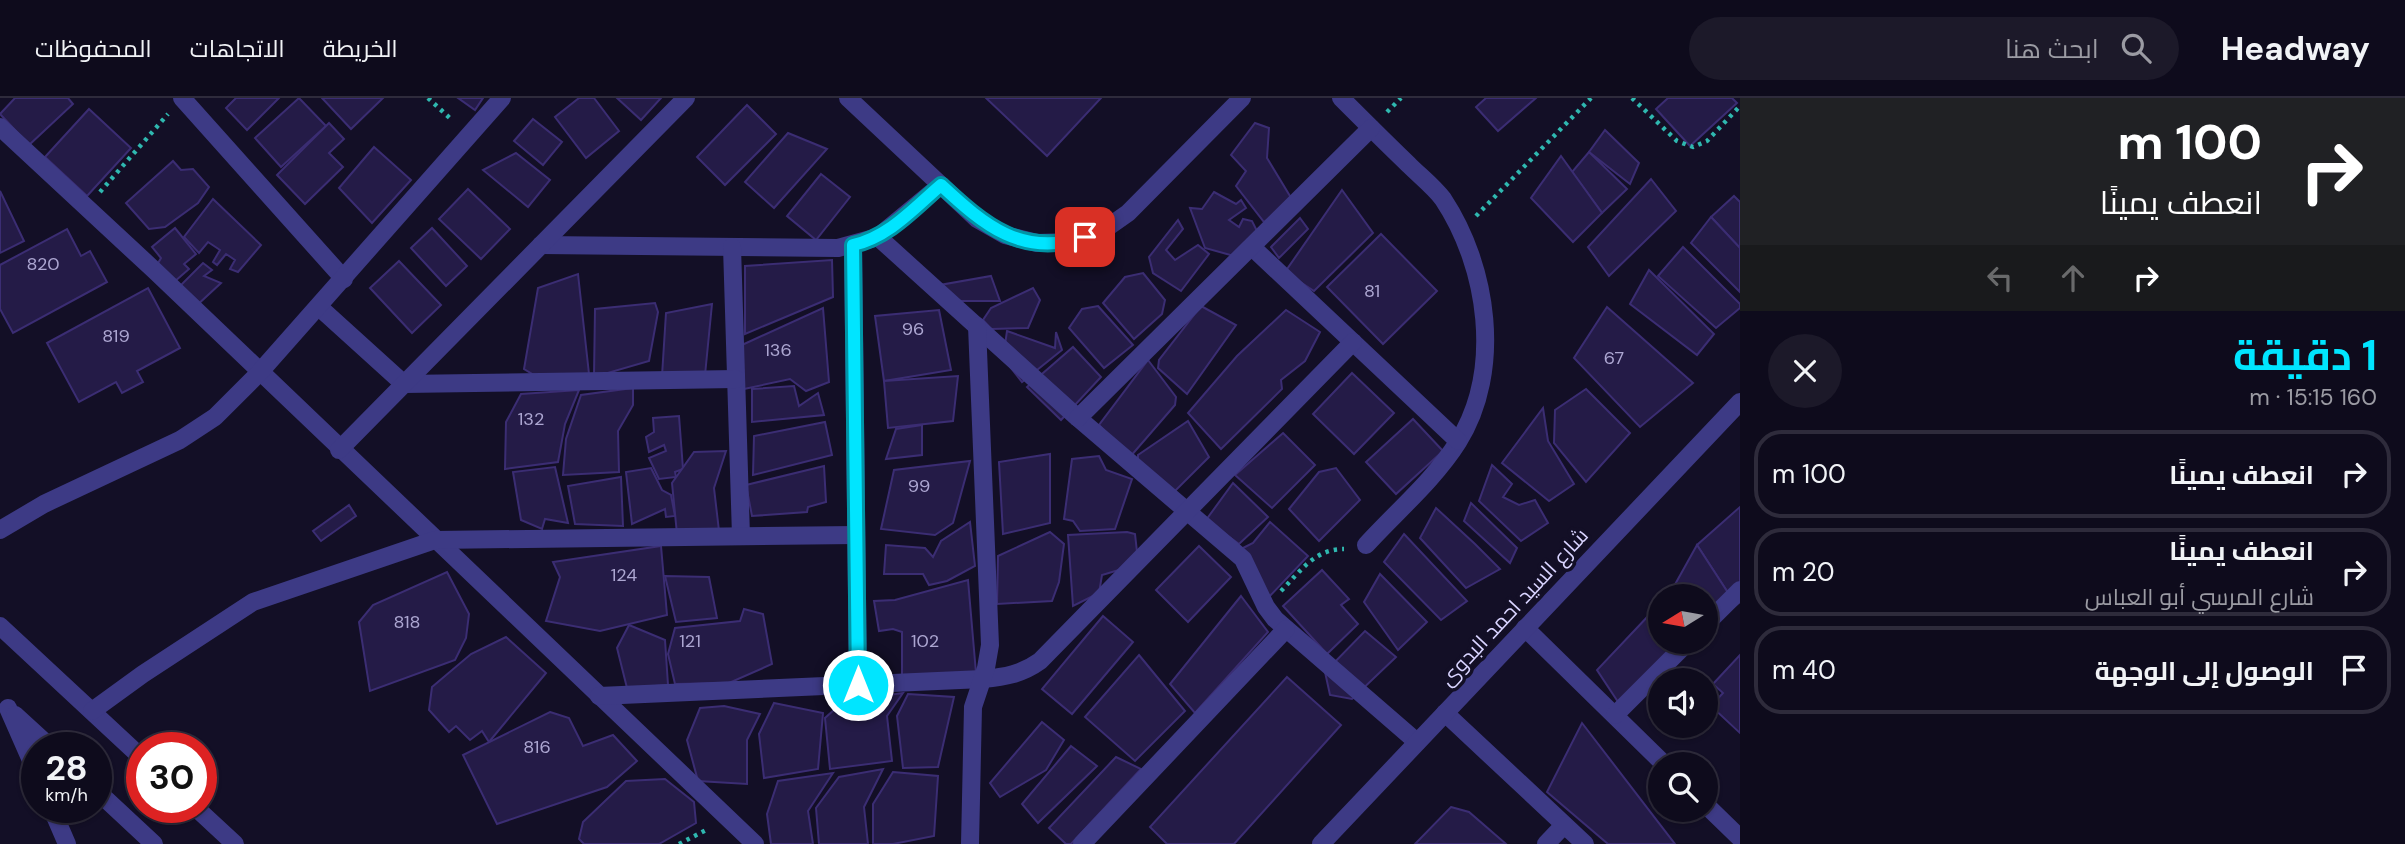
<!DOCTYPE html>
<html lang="ar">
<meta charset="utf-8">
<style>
body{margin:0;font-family:"DM Sans",Cairo,sans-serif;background:#1c1929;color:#f1f3f6;direction:rtl;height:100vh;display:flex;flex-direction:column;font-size:26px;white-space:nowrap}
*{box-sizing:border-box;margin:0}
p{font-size:23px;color:#9b9ba3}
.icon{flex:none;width:38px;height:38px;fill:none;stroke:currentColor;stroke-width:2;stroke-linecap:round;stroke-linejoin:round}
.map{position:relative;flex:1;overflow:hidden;direction:ltr}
.drawer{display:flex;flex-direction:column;background:#0e0b1c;width:665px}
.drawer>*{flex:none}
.banner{background:#202124;color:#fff;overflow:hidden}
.needle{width:46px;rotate:259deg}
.tools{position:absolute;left:1648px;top:486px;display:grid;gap:14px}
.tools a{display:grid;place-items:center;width:70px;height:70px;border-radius:50%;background:#0e0b1c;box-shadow:0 2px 5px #0004,0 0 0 2px #2e2b3b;font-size:35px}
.speed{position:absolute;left:21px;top:634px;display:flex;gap:14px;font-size:35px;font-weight:700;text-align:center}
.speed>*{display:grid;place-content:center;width:91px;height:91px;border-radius:50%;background:#0e0b1c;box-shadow:0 2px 5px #0004,0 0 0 2px #2e2b3b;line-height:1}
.speed small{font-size:18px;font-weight:400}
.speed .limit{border:10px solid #d22;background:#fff;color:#111}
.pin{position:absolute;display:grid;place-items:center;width:60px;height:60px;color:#fff;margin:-30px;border-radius:14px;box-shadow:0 4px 10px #0006}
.me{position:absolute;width:77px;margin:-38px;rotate:0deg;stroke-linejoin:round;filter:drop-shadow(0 0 5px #0008)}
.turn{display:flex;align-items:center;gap:24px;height:147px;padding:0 28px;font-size:32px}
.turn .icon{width:91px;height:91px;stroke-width:2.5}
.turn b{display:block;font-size:49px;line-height:60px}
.lanes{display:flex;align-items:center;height:66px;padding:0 28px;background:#0003;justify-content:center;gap:35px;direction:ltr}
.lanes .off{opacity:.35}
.round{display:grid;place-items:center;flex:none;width:74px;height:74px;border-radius:37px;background:#1c1929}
.overview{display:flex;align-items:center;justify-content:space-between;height:119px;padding:0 28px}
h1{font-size:42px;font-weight:700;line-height:52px;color:#00e5ff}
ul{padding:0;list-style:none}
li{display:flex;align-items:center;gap:21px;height:88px;margin:0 14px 10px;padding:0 14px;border:4px solid #2e2b3b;border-radius:28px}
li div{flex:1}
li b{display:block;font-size:26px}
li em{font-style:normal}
header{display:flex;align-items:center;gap:42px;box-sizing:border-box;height:98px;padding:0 35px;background:#0e0b1c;border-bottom:2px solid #2e2b3b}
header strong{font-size:33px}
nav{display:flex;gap:38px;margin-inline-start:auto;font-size:24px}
.search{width:490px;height:63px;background:#1c1929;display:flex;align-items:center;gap:18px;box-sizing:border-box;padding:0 24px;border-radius:38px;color:#9b9ba3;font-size:26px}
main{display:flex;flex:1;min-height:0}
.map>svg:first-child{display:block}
.building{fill:#241b47;stroke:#3b2d73;stroke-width:2}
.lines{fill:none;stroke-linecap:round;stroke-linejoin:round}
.path{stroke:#2fb8b0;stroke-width:4.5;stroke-dasharray:3.5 5;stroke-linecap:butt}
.minor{stroke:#3d3a85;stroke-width:18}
.route-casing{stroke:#0095a6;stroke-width:18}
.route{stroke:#00e5ff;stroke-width:12}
.labels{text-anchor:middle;stroke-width:7;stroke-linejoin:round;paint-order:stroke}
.number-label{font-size:18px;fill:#aca6d1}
.street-label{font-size:21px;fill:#d9d4ff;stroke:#130f26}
</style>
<header>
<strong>Headway</strong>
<div class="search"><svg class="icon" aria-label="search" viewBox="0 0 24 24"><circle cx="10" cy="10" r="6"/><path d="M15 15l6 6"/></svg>ابحث هنا</div>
<nav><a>الخريطة</a><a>الاتجاهات</a><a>المحفوظات</a></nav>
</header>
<main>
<section class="drawer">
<div class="banner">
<div class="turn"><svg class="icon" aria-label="right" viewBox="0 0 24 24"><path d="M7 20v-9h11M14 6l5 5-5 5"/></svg><div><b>100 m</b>انعطف يمينًا</div></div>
<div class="lanes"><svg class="icon off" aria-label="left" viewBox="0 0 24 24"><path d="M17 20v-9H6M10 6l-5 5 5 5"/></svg><svg class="icon off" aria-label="ahead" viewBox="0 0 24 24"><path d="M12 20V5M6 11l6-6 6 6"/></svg><svg class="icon" aria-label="right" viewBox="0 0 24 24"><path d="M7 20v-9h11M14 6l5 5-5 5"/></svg></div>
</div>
<div class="overview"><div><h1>1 دقيقة</h1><p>160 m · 15:15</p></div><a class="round"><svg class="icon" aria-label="close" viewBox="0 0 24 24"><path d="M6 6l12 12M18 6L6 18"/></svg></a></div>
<ul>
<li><svg class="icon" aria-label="right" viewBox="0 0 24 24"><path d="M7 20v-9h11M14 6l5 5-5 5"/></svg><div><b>انعطف يمينًا</b></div><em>100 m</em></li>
<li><svg class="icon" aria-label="right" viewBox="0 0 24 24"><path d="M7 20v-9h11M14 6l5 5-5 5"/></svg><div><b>انعطف يمينًا</b><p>شارع المرسي أبو العباس</p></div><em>20 m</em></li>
<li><svg class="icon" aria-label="arrive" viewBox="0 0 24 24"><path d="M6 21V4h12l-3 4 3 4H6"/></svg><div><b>الوصول إلى الوجهة</b></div><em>40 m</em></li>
</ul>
</section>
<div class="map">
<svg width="1740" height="746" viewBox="0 0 1740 746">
<rect width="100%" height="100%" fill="#130f26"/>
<g class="building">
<path d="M 15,0 L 68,0 L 73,6 L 29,47 L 0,16 Z"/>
<path d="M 236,0 L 279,0 L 247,32 L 226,10 Z"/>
<path d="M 299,0 L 326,28 L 281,69 L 255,40 Z"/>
<path d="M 322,0 L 383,0 L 351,31 Z"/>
<path d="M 458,0 L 483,0 L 475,12 Z"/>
<path d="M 579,0 L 594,0 L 619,33 L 586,60 L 555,19 Z"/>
<path d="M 617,0 L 661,0 L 641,22 Z"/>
<path d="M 986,0 L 1101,0 L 1047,58 Z"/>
<path d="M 1486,0 L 1536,0 L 1498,33 L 1476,9 Z"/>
<path d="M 1668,0 L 1732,0 L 1737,5 L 1690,48 L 1656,11 Z"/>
<path d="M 747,7 L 776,36 L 725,87 L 697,59 Z"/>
<path d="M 89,11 L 131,50 L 87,98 L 45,59 Z"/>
<path d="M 533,21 L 562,44 L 543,67 L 514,43 Z"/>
<path d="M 329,25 L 344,41 L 329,55 L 343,69 L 305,106 L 277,77 Z"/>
<path d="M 1255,25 L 1269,30 L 1267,60 L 1293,103 L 1264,124 L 1236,88 L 1246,73 L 1231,57 Z"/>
<path d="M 1605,32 L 1639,65 L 1630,86 L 1589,54 Z"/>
<path d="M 788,35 L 827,51 L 774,110 L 745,84 Z"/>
<path d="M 374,49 L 411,82 L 372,125 L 339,90 Z"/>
<path d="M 1589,54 L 1627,91 L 1602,115 L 1572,74 Z"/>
<path d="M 516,55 L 550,82 L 528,109 L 483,72 Z"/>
<path d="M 1561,58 L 1602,115 L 1573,144 L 1531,100 Z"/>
<path d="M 173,63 L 181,72 L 193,71 L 209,89 L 198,105 L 165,129 L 149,131 L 126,105 Z"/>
<path d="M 821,76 L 850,99 L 816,142 L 787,118 Z"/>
<path d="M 1651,81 L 1676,113 L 1609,178 L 1588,149 Z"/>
<path d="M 468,91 L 510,131 L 481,161 L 439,121 Z"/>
<path d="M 1342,92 L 1373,135 L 1314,193 L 1285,174 Z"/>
<path d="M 0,93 L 24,143 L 0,155 Z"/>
<path d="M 1214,94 L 1236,106 L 1241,102 L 1246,110 L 1229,122 L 1239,129 L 1243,121 L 1252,123 L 1258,135 L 1234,158 L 1205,150 L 1190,110 L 1202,111 Z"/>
<path d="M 1734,98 L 1740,104 L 1740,150 L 1711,119 Z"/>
<path d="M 213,101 L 261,147 L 238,174 L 230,171 L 235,162 L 226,156 L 217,167 L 213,164 L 220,152 L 208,144 L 199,155 L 184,139 Z"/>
<path d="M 1711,119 L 1740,150 L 1740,194 L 1691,145 Z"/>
<path d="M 1300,120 L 1308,131 L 1279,160 L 1271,149 Z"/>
<path d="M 1178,122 L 1183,131 L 1166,152 L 1175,162 L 1198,147 L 1209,156 L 1181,193 L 1153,175 L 1149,159 Z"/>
<path d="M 175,130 L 196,156 L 184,166 L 189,171 L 174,184 L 154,172 L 161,160 L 152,149 Z"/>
<path d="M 432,130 L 467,168 L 446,188 L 411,150 Z"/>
<path d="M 67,131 L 81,158 L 90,153 L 107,184 L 13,235 L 0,211 L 0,167 Z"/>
<path d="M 1381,136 L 1437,193 L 1383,246 L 1327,189 Z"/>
<path d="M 1683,149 L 1740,206 L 1740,210 L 1716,230 L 1658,178 Z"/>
<path d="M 832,162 L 833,199 L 745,236 L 745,168 Z"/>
<path d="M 399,163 L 441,207 L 412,235 L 370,190 Z"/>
<path d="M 203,165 L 212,172 L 204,178 L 221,185 L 195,209 L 178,190 Z"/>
<path d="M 1649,172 L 1714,236 L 1697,257 L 1630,206 Z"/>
<path d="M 1143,175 L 1165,202 L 1162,216 L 1134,241 L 1103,205 L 1125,179 Z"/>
<path d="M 578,176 L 589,276 L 534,277 L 524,271 L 538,190 Z"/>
<path d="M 991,178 L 1000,203 L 958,203 L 940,187 Z"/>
<path d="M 148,190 L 180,250 L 137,273 L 143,284 L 122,295 L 116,284 L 79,304 L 47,245 Z"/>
<path d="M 1033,190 L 1040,202 L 1028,230 L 991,231 L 983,222 L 991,210 Z"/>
<path d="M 655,205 L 658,214 L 649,263 L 594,279 L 595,211 Z"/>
<path d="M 712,206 L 705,277 L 662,278 L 666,215 Z"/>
<path d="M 1098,208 L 1133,247 L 1104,270 L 1069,230 L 1082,211 Z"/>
<path d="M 1201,208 L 1236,227 L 1187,296 L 1158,270 L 1159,262 Z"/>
<path d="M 1607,209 L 1693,285 L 1640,329 L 1574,260 Z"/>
<path d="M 823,210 L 829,284 L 806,293 L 790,281 L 744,291 L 742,247 Z"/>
<path d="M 939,212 L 951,272 L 884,283 L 875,218 Z"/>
<path d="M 1286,212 L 1320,234 L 1305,263 L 1281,282 L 1282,291 L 1221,351 L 1188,315 L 1237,258 Z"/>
<path d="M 1007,233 L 1055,250 L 1056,234 L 1062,252 L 1022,284 L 1003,260 Z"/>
<path d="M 1073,249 L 1101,279 L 1061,322 L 1027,289 Z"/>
<path d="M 1148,262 L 1176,299 L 1175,307 L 1130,359 L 1099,327 Z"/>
<path d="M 1352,275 L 1394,315 L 1354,356 L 1313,316 Z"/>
<path d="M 958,278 L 953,323 L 888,330 L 884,283 Z"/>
<path d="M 794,288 L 799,308 L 818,295 L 824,317 L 752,324 L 752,291 Z"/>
<path d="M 633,290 L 633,307 L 618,333 L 619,374 L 563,377 L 566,341 L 581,297 Z"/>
<path d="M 1586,291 L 1630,335 L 1586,384 L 1554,345 L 1555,312 Z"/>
<path d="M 579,292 L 565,326 L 558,364 L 505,371 L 506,324 L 521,296 Z"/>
<path d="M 1543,310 L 1548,343 L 1574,386 L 1549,403 L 1502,365 Z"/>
<path d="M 679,318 L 683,371 L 675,374 L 676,379 L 659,381 L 649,360 L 666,353 L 664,347 L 649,354 L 646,339 L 654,334 L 653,320 Z"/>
<path d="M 1413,321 L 1443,353 L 1396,396 L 1366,364 Z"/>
<path d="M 1188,323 L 1209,359 L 1173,395 L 1138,367 L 1138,357 Z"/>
<path d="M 825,324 L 832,357 L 753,377 L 754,338 Z"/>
<path d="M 922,327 L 922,357 L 886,361 L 896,331 Z"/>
<path d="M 1283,335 L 1315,367 L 1272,410 L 1235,377 Z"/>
<path d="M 726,353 L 714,390 L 719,433 L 677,436 L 672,385 L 694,354 Z"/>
<path d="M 1050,356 L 1050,425 L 1003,436 L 999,364 Z"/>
<path d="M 1099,358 L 1106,372 L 1132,381 L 1115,431 L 1080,433 L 1073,423 L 1064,421 L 1072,361 Z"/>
<path d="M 970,363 L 953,425 L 935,437 L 881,431 L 894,372 Z"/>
<path d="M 1492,367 L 1512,386 L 1503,399 L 1519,407 L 1535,402 L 1548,425 L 1521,443 L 1479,403 Z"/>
<path d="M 824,368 L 826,404 L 808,409 L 807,414 L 752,418 L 746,387 Z"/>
<path d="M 555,369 L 568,425 L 545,421 L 542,431 L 521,422 L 513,374 Z"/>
<path d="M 651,370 L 662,392 L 671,397 L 675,418 L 666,419 L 665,411 L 632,426 L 626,374 Z"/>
<path d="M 1336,370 L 1360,402 L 1319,443 L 1289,411 L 1319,374 Z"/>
<path d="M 621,379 L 623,428 L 575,426 L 568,388 Z"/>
<path d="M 1233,385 L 1268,419 L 1239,446 L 1206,422 Z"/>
<path d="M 1471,405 L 1517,450 L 1510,465 L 1464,423 Z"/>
<path d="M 349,407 L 356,418 L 321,443 L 313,433 Z"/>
<path d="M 1740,409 L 1740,504 L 1736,507 L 1697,447 Z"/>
<path d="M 1436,410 L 1475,446 L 1500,471 L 1466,490 L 1420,440 Z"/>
<path d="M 970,424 L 975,468 L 947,483 L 929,487 L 923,476 L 884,476 L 886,447 L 925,450 L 933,459 L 941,443 Z"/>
<path d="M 1270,424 L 1308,458 L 1268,500 L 1241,451 L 1253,445 Z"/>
<path d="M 1050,434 L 1064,446 L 1059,484 L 1052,503 L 997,506 L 998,458 Z"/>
<path d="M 1127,434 L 1135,436 L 1137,454 L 1122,471 L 1102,477 L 1099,495 L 1073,508 L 1068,437 Z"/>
<path d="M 1404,436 L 1467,503 L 1441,522 L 1384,464 Z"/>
<path d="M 1697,447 L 1736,507 L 1706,534 L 1706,499 L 1668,499 Z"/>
<path d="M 661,448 L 667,517 L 600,533 L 546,523 L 560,479 L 553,464 Z"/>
<path d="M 1199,448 L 1231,479 L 1188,524 L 1156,492 Z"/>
<path d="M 1322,472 L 1349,501 L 1341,507 L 1358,526 L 1327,556 L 1283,508 Z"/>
<path d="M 447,474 L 469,516 L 466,540 L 455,562 L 370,593 L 359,524 L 373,507 Z"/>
<path d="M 1380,476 L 1427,524 L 1398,552 L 1364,504 Z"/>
<path d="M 665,478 L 709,479 L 717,520 L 676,524 Z"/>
<path d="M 968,482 L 976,575 L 902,578 L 902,534 L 893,531 L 879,533 L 874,503 L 895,502 Z"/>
<path d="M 1241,498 L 1268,534 L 1195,615 L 1170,586 Z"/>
<path d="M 744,511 L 763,516 L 772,566 L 729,585 L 675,586 L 668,556 L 675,530 L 740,523 Z"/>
<path d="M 1651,515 L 1661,524 L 1661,544 L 1683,544 L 1622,610 L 1597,572 Z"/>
<path d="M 1103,518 L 1133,544 L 1072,616 L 1042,591 Z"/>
<path d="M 629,527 L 665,542 L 668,587 L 627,590 L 617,550 Z"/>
<path d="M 1365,533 L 1396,559 L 1352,601 L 1330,597 L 1325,574 Z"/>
<path d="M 506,539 L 546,575 L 489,644 L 482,633 L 470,642 L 456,628 L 449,634 L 429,612 L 432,589 L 471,556 Z"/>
<path d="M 1139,557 L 1185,613 L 1135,663 L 1085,619 Z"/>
<path d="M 1740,557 L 1740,635 L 1711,608 L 1723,595 L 1713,586 Z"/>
<path d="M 1287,579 L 1341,627 L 1234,746 L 1167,746 L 1150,729 Z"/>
<path d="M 903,595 L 887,618 L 892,663 L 830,671 L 825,620 L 844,603 Z"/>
<path d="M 908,596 L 954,599 L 938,669 L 903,670 L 897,618 Z"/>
<path d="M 774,605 L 823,615 L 818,671 L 764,680 L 759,636 Z"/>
<path d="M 724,608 L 760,616 L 747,642 L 747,686 L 698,683 L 687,642 L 700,610 Z"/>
<path d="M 550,614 L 569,620 L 583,648 L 613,637 L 637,663 L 607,689 L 497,726 L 463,657 Z"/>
<path d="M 1042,624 L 1064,642 L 1046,672 L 1000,699 L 990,685 Z"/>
<path d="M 1582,625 L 1675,746 L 1608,746 L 1547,694 Z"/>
<path d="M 1071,648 L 1097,668 L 1038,725 L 1022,706 Z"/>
<path d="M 1116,659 L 1141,671 L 1071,746 L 1066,746 L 1049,730 Z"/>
<path d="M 883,671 L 864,709 L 868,746 L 819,746 L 816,710 L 839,679 Z"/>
<path d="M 893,674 L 938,678 L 934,738 L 893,746 L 873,746 L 873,706 Z"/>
<path d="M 833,675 L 808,713 L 813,746 L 771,746 L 767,716 L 778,683 Z"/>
<path d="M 665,681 L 694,704 L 696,725 L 659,746 L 584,746 L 579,741 L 583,724 L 626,683 Z"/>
<path d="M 1451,709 L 1469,714 L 1506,746 L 1415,746 Z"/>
</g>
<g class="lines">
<g class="path">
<path d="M 428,0 L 453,23"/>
<path d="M 1632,0 L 1677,43 L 1693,49 L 1707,43 L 1740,8"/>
<path d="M 1387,14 L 1401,0"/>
<path d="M 100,94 L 168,16"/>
<path d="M 1476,118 L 1591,0"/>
<path d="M 1281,493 C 1300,474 1314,451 1344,451"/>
<path d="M 679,746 L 708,731"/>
</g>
<g class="minor">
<path d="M 182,0 L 344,181"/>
<path d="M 848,0 L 977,121 L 1005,137 L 1037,145 L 1070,144 L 1101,134 L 1128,115 L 1242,0"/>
<path d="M 1341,0 C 1363,22 1386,45 1409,67 C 1420,78 1434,89 1443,101 C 1488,169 1503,272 1458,344 C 1434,382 1396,414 1366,447"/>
<path d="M 0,29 L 154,172 L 755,746"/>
<path d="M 878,139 L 1078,320 L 1243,461 L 1266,509 L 1275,521 L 1417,644"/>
<path d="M 541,147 L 838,150 L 878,139 L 941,87"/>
<path d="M 853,147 L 858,587"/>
<path d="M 732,149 L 741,438"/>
<path d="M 1253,150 L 1458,343"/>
<path d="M 319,209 L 404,286 L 736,281"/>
<path d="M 1078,320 L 1371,30"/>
<path d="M 339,352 L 686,0"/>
<path d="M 0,432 L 44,406 L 180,342 L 215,319 L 259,275 L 502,0"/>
<path d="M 1706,526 L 1740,492"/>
<path d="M 0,528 L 142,660"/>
<path d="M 1525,530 L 1665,667"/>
<path d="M 599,598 L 983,581 C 1005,579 1022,576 1040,563 L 1353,244"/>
<path d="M 8,610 L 37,676"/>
<path d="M 92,613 L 143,576 L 253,504 L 435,442 L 856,437"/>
<path d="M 1445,615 L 1585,746"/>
<path d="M 15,617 L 50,649"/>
<path d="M 1615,617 L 1688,544"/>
<path d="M 96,692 L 154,746"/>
<path d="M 1706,707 L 1740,740"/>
<path d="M 51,709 L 67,746"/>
<path d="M 195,709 L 235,746"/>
<path d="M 970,746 L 973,609 L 986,570 L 990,547 L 977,228"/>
<path d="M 1082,746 L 1286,531"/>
<path d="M 1321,746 L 1740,304"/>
<path d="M 1546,746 L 1564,727"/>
</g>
</g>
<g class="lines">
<defs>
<path id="route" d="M 858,587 L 853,147 C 889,139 914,110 941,87 C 984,127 1022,160 1085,139"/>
</defs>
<use href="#route" class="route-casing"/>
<use href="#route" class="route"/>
</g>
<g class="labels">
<g class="number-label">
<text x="43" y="172">820</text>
<text x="1372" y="199">81</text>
<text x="913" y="237">96</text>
<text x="116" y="244">819</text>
<text x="778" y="258">136</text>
<text x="1614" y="266">67</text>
<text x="531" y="327">132</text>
<text x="919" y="394">99</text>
<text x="624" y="483">124</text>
<text x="407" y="530">818</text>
<text x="690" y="549">121</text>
<text x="925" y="549">102</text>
<text x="537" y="655">816</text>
</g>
<g class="street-label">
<text transform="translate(1514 509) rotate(-47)" y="7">شارع السيد احمد البدوى</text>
</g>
</g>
</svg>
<div class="tools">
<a><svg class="needle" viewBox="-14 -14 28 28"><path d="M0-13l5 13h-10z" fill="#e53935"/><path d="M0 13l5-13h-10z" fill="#9b9ba3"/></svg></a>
<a><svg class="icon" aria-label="sound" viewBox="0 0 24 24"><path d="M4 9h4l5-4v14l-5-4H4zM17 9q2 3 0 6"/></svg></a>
<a><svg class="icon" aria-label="search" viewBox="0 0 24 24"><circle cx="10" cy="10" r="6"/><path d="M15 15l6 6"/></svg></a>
</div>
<div class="speed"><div>28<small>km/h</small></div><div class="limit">30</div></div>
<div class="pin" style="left:1085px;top:139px;background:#d93025"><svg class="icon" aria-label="arrive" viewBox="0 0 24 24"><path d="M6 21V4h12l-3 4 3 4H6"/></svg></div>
<svg class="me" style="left:858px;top:587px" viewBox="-20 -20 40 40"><circle r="17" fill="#00e5ff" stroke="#fff" stroke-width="3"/><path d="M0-11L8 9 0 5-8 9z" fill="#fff"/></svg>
</div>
</main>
